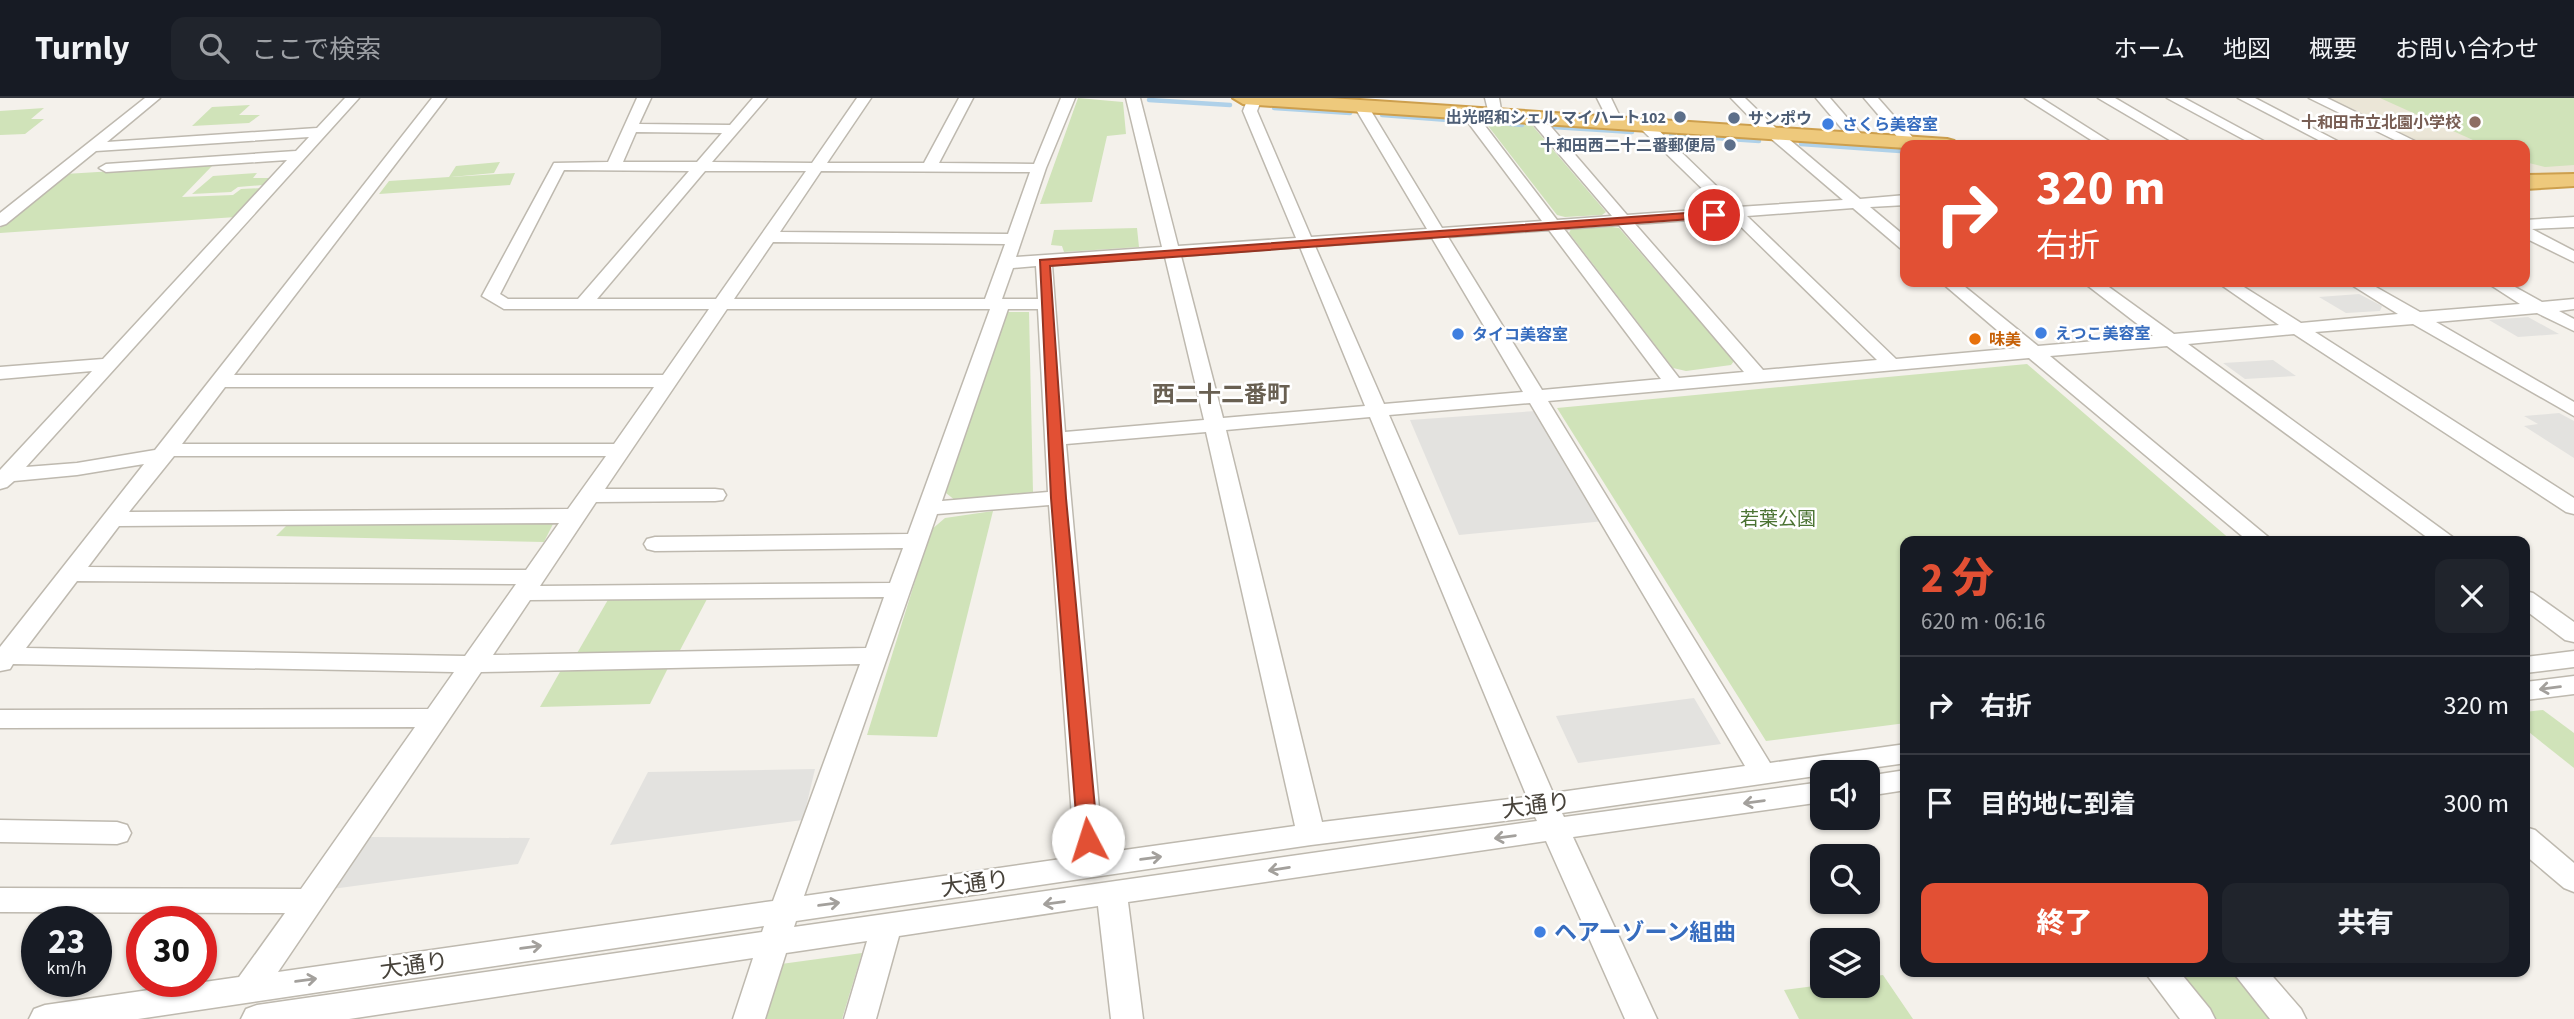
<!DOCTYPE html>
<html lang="ja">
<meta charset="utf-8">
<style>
body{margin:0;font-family:"Source Sans 3","Noto Sans JP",sans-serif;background:#20242c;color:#f1f3f6;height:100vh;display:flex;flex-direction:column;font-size:26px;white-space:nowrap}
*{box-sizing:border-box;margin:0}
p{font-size:23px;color:#9ea1a6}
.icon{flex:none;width:38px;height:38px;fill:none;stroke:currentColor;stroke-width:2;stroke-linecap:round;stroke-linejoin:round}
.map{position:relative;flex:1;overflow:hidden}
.drawer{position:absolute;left:1900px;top:438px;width:630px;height:441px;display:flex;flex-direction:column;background:#171b24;border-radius:14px;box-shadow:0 2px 5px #0004}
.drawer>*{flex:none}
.top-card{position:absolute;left:1900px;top:42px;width:630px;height:147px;border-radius:14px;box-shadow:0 2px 5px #0004;background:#e25034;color:#fff;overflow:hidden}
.controls{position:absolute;left:1810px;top:662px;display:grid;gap:14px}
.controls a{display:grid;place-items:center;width:70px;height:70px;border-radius:14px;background:#171b24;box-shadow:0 2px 5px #0004;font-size:35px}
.speed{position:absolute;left:21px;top:808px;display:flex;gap:14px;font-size:35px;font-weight:700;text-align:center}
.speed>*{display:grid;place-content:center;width:91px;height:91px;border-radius:50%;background:#171b24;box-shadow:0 2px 5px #0004;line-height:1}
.speed small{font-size:18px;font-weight:400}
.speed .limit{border:10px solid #d22;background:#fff;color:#111}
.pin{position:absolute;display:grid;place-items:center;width:60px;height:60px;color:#fff;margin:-30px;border:4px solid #fff;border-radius:50%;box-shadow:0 2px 7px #0007}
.me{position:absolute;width:77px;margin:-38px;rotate:355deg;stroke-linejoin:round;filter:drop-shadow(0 0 5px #0008)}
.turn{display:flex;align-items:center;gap:24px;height:147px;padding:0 21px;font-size:32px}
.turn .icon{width:91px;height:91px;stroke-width:2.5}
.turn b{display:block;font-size:49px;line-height:60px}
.round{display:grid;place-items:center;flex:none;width:74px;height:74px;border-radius:14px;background:#20242c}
.overview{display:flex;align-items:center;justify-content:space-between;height:119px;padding:0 21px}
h1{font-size:42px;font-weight:800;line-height:52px;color:#e25034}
.button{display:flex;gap:14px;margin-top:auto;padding:14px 21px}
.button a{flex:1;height:80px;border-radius:14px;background:#e25034;color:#fff;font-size:28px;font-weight:800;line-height:80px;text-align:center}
.button a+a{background:#20242c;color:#f1f3f6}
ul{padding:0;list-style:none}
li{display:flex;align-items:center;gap:21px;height:98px;padding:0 21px;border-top:2px solid #363941}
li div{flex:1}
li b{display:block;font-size:26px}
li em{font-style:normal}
header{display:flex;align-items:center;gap:42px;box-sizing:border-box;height:98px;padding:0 35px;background:#171b24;border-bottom:2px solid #363941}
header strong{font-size:33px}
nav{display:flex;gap:38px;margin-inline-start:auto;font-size:24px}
.search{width:490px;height:63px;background:#20242c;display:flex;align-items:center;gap:18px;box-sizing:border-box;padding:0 24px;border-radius:14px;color:#9ea1a6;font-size:26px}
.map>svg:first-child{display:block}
.education{fill:#ebe6d7}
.green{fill:#d0e3b9}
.parking{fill:#e3e2df}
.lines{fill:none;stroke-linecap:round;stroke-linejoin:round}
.stream{stroke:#afd1e9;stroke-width:4.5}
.minor-casing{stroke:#beb9af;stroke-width:3}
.highway-casing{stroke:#cd9f4d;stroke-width:4}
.minor{fill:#fff;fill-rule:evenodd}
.highway{fill:#eec97c;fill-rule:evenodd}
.oneway{stroke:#a3a09c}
.route{fill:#e25034;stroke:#933422;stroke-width:2}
.service-dot{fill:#5c6f8a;stroke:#fff;stroke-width:2.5}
.education-dot{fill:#8d6e63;stroke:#fff;stroke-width:2.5}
.shop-dot{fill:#3f7fe0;stroke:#fff;stroke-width:2.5}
.food-dot{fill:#e8710a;stroke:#fff;stroke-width:2.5}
.labels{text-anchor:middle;stroke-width:5;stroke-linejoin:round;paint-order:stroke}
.far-service-label{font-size:16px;font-weight:bold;fill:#4e5e75;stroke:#fff;text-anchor:end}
.far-education-label{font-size:16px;font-weight:bold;fill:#785e54;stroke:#fff;text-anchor:end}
.far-shop-label{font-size:16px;font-weight:bold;fill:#366cbe;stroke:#fff;text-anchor:start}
.far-food-label{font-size:16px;font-weight:bold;fill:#c56008;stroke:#fff;text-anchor:start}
.park-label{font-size:19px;fill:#4b7333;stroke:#fff}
.quarter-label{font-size:23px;font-weight:bold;fill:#696052;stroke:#fff}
.near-street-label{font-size:23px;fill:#47423a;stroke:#fff}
.near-shop-label{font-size:23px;font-weight:bold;fill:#366cbe;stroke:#fff;text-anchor:start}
</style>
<header>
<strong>Turnly</strong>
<div class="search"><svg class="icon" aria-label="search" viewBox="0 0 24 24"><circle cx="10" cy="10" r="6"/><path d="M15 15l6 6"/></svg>ここで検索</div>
<nav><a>ホーム</a><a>地図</a><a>概要</a><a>お問い合わせ</a></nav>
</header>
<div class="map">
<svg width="2574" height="921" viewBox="0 0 2574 921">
<rect width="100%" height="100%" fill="#f4f1eb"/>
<path class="education" d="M 2326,0 L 2574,0 L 2574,77 L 2525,80 L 2525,47 L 2427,47 Z"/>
<g class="green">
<path d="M 1078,0 L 1123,4 L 1126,36 L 1107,38 L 1092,104 L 1040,106 Z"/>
<path d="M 2380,0 L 2574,0 L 2574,67 L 2545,69 L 2525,64 L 2525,47 L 2484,47 Z"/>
<path d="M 250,7 L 239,17 L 260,17 L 249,25 L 192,28 L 212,9 Z"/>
<path d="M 44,10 L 31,21 L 44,21 L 25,36 L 0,37 L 0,13 Z"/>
<path d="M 1491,23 L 1531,26 L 1606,114 L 1602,117 L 1565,119 L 1557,117 L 1485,24 Z"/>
<path d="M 500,64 L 494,75 L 451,79 L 515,75 L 510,87 L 379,96 L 389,83 L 449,79 L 456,68 Z"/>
<path d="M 213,67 L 182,99 L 233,97 L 241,91 L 262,90 L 236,119 L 0,135 L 0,130 L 65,76 Z"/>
<path d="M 257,75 L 253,80 L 271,80 L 263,87 L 238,89 L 231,94 L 192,96 L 213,78 Z"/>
<path d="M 1612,129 L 1619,130 L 1734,263 L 1731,267 L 1686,273 L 1673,270 L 1569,135 L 1571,131 Z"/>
<path d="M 1137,130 L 1139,149 L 1064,154 L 1062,148 L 1051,147 L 1054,132 Z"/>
<path d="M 1006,214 L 1029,214 L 1033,394 L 956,403 L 946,395 Z"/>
<path d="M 2027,266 L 2232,443 L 1906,443 L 1906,625 L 1766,643 L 1557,310 Z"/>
<path d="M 993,413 L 937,639 L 867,637 L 931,432 L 945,420 Z"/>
<path d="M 290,424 L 554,424 L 544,444 L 276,438 Z"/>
<path d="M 609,500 L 707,501 L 678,556 L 576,557 Z"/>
<path d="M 668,570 L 650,606 L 540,609 L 561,572 Z"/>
<path d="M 2543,612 L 2574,635 L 2574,670 L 2525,631 L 2525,614 Z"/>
<path d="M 862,855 L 842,921 L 763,921 L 781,866 Z"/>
<path d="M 2174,873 L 2235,873 L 2276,921 L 2213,921 Z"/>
<path d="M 1883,877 L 1913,921 L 1799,921 L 1784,892 L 1822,887 L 1867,887 L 1867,879 Z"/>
</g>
<g class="parking">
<path d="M 2359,196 L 2382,208 L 2380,213 L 2346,215 L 2319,199 Z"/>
<path d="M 2528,219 L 2559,236 L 2518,239 L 2489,222 Z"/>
<path d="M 2273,262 L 2296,278 L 2245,281 L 2223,265 Z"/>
<path d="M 1536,313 L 1605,423 L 1459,437 L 1410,322 Z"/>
<path d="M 2559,315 L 2574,323 L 2574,360 L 2524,328 L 2538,326 L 2524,318 Z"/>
<path d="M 1694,600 L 1721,646 L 1578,665 L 1556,618 Z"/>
<path d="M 815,671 L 803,722 L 610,747 L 648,674 Z"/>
<path d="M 369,739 L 530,740 L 518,766 L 332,791 Z"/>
</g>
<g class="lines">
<g class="stream">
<path d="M 1149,2 L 1230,7"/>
<path d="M 1274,10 L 1350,15"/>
<path d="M 1382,17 L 1461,23"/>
<path d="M 1489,24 L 1522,27"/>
<path d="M 1553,29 L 1632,34"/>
<path d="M 1671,37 L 1759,43"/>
<path d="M 1801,46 L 1900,53"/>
</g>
<defs>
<g id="minor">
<path d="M 145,0 L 160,0 L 107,44 L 317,30 L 345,0 L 359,0 L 26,369 L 77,365 L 155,352 L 432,0 L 446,0 L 234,277 L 663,277 L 709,211 L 504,211 L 482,198 L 554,65 L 608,64 L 637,0 L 651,0 L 639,26 L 730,27 L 753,0 L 767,0 L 712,64 L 812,65 L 857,0 L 871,0 L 827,65 L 924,65 L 959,0 L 973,0 L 939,65 L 1034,66 L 1061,0 L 1075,0 L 1046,70 L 1016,159 L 1162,149 L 1126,0 L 1140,0 L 1178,148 L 1296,140 L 1243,13 L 1248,0 L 1262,0 L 1257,13 L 1311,139 L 1427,131 L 1354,8 L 1361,4 L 1368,8 L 1442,130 L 1542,123 L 1461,15 L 1468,11 L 1473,12 L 1557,122 L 1612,118 L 1530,22 L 1528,19 L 1535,15 L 1540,16 L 1627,117 L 1722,110 L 1640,30 L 1640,24 L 1650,24 L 1738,109 L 1843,102 L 1768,38 L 1731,0 L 1745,0 L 1778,32 L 1860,101 L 1906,97 L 1906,107 L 1870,109 L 1906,139 L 1906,152 L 1900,150 L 1853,110 L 1747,118 L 1896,261 L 2018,250 L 1941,184 L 1959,184 L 2038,248 L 2153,238 L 2083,184 L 2102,184 L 2174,236 L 2279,227 L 2217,184 L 2236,184 L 2301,225 L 2398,216 L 2347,184 L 2367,184 L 2420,214 L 2520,206 L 2486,184 L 2506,184 L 2542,204 L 2574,201 L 2574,211 L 2559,213 L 2574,221 L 2574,233 L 2537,215 L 2436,224 L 2574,304 L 2574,318 L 2413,226 L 2315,234 L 2574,400 L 2574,416 L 2566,414 L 2294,236 L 2188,246 L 2458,443 L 2432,443 L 2167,248 L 2050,258 L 2273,443 L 2248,443 L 2029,260 L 1548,303 L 1770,665 L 1906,646 L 1906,665 L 1843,674 L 1822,674 L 1822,677 L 1562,715 L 1564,719 L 1822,684 L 1822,704 L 1573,739 L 1657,921 L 1625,921 L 1546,743 L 1128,804 L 1143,921 L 1111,921 L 1098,808 L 899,838 L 876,921 L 844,921 L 867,843 L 786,855 L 765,921 L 733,921 L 753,860 L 349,921 L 241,921 L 246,911 L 257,907 L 762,834 L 764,828 L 138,921 L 29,921 L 34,911 L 45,907 L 239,879 L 285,815 L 0,814 L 0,790 L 301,791 L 415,629 L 0,630 L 0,612 L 428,611 L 454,574 L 13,566 L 10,571 L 0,573 L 0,549 L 144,366 L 77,377 L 14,383 L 7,389 L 0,391 L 0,372 L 92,273 L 0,281 L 0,269 L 103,261 L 287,62 L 106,74 L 99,70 L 106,66 L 296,53 L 309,39 L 96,53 L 6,126 L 0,128 L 0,115 ZM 636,34 L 722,35 L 697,64 L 623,64 ZM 564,72 L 689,73 L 578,201 L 508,201 L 500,196 ZM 705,73 L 806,73 L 716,201 L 597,201 ZM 821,73 L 1030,74 L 1008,136 L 780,134 ZM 1731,119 L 1877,262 L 1763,272 L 1635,126 ZM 1619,127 L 1744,274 L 1679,280 L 1564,131 ZM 1549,132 L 1661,281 L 1542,292 L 1448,139 ZM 1432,140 L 1523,294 L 1384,306 L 1315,148 ZM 773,144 L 1005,146 L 985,201 L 734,201 ZM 1300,149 L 1365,308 L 1223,320 L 1181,158 ZM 1165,159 L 1204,322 L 1065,334 L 1052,167 ZM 1036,168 L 1038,201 L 1002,201 L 1013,170 ZM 727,211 L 990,211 L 908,436 L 655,439 L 647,441 L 644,446 L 647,451 L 655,453 L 903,450 L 890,485 L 540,488 L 596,404 L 715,403 L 723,402 L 726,397 L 723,392 L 715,391 L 605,391 ZM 1008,211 L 1038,211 L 1048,394 L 942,403 ZM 225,289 L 654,289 L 614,346 L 182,346 ZM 1530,305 L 1745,668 L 1553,695 L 1389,317 ZM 1370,319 L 1527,699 L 1322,724 L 1226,332 ZM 1206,334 L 1295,728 L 1103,755 L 1066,346 ZM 174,358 L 606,358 L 568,411 L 129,414 ZM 1049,407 L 1075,759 L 804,798 L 937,416 ZM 559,425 L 526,472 L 88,469 L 119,428 ZM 77,483 L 516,486 L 465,558 L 26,550 ZM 884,499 L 866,550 L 493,557 L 530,502 ZM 860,566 L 773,803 L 278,874 L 481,574 ZM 1535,719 L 1537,723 L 794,829 L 796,823 L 1311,747 Z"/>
<path d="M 1485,0 L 1499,0 L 1502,17 L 1500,20 L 1490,20 Z"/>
<path d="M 1597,0 L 1611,0 L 1623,25 L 1621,28 L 1611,28 Z"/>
<path d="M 1816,0 L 1830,0 L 1863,38 L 1863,44 L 1853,44 Z"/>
<path d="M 1864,0 L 1878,0 L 1915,42 L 1915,47 L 1905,48 Z"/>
<path d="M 2025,0 L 2041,0 L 2115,47 L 2099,47 Z"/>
<path d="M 2098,0 L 2115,0 L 2195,47 L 2178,47 Z"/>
<path d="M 2167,0 L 2184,0 L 2271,47 L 2254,47 Z"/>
<path d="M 2238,0 L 2255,0 L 2345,47 L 2328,47 Z"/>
<path d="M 2309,0 L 2327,0 L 2423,47 L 2405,47 Z"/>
<path d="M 2574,119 L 2574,129 L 2532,131 L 2574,153 L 2574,164 L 2525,140 L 2525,122 Z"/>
<path d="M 2525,493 L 2533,495 L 2574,524 L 2574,544 L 2565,542 L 2525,512 Z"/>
<path d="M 2574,553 L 2574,569 L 2525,575 L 2525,559 Z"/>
<path d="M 2574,578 L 2574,596 L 2525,602 L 2525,584 Z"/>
<path d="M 1906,672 L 1906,692 L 1867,698 L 1867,678 Z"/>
<path d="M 0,722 L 117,724 L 127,727 L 131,735 L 127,743 L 117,746 L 0,744 Z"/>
<path d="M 2525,729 L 2535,732 L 2574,765 L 2574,794 L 2564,790 L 2525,757 Z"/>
<path d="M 2144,873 L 2179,873 L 2210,911 L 2215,921 L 2180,921 Z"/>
<path d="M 2232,873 L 2268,873 L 2301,911 L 2306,921 L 2270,921 Z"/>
</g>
<g id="highway">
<path d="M 1233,0 L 1330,0 L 1947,41 L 1954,43 L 1957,47 L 1906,47 L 1906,50 L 1243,6 Z"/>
<path d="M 2574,76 L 2574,88 L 2525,91 L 2525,77 Z"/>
</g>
</defs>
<use href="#minor" class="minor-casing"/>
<use href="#highway" class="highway-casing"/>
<use href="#minor" class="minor"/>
<use href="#highway" class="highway"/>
</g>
<defs><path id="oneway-shaft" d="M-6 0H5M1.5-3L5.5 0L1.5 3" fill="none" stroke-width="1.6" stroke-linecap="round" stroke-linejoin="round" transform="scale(1.75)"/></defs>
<g class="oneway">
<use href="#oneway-shaft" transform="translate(2550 590) rotate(173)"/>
<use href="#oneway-shaft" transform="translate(1754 704) rotate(172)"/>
<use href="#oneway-shaft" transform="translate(1505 739) rotate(172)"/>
<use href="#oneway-shaft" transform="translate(1151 760) rotate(-8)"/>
<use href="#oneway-shaft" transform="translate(1279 771) rotate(171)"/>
<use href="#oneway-shaft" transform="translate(1054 805) rotate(172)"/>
<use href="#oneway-shaft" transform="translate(829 806) rotate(-8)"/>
<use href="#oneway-shaft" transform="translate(531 849) rotate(-8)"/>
<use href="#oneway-shaft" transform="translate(306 882) rotate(-8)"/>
</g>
<path class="route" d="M 1714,113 L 1718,114 L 1718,119 L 1050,168 L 1066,400 L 1098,742 L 1095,748 L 1088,750 L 1081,748 L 1078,742 L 1051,400 L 1040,162 Z"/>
<g class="service-dot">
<circle cx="1680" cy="19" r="7"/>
<circle cx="1734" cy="20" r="7"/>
<circle cx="1730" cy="47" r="7"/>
</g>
<circle class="education-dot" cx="2475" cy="24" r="7"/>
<g class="shop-dot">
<circle cx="1828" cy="26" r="7"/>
<circle cx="2041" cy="235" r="7"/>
<circle cx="1458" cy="236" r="7"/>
<circle cx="1540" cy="834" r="7"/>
</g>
<circle class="food-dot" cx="1975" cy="241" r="7"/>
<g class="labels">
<g class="far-service-label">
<text x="1666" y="25">出光昭和シェル マイハート102</text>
<text x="1748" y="26" text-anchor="start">サンポウ</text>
<text x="1716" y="53">十和田西二十二番郵便局</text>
</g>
<g class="far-education-label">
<text x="2461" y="30">十和田市立北園小学校</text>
</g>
<g class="far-shop-label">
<text x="1842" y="32">さくら美容室</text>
<text x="2055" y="241">えつこ美容室</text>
<text x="1472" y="242">タイコ美容室</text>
</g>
<g class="far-food-label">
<text x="1989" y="247">味美</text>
</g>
<g class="park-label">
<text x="1778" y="427">若葉公園</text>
</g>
<g class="quarter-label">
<text x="1221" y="304">西二十二番町</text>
</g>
<g class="near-street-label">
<text transform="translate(1536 707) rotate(-7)" y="8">大通り</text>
<text transform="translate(975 785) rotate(-8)" y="8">大通り</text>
<text transform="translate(414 867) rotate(-8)" y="8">大通り</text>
</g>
<g class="near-shop-label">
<text x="1554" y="842">ヘアーゾーン組曲</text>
</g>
</g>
</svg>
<div class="controls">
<a><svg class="icon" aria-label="sound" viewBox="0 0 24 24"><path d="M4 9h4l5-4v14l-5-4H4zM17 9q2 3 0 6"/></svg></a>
<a><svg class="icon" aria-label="search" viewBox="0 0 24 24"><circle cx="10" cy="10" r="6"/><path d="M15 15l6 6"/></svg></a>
<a><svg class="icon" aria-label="layers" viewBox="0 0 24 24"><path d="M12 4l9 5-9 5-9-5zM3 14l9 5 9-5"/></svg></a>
</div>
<div class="speed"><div>23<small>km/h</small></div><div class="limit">30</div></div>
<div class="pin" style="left:1714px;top:117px;background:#d93025"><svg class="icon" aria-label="arrive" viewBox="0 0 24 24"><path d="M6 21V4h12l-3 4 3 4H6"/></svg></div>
<svg class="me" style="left:1088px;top:742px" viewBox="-20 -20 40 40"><circle r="19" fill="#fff"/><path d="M0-13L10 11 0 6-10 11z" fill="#e25034"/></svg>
<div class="top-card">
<div class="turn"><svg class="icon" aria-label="right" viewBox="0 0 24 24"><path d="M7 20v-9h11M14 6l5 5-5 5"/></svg><div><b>320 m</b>右折</div></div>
</div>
<section class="drawer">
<div class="overview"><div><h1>2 分</h1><p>620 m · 06:16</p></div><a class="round"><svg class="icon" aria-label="close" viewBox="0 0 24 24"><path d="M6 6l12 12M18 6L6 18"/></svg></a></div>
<ul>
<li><svg class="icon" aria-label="right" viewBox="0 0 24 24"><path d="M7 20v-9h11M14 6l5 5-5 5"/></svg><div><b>右折</b></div><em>320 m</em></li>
<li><svg class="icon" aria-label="arrive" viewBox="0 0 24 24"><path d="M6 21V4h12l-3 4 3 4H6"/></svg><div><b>目的地に到着</b></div><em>300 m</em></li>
</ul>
<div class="button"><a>終了</a><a>共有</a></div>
</section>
</div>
